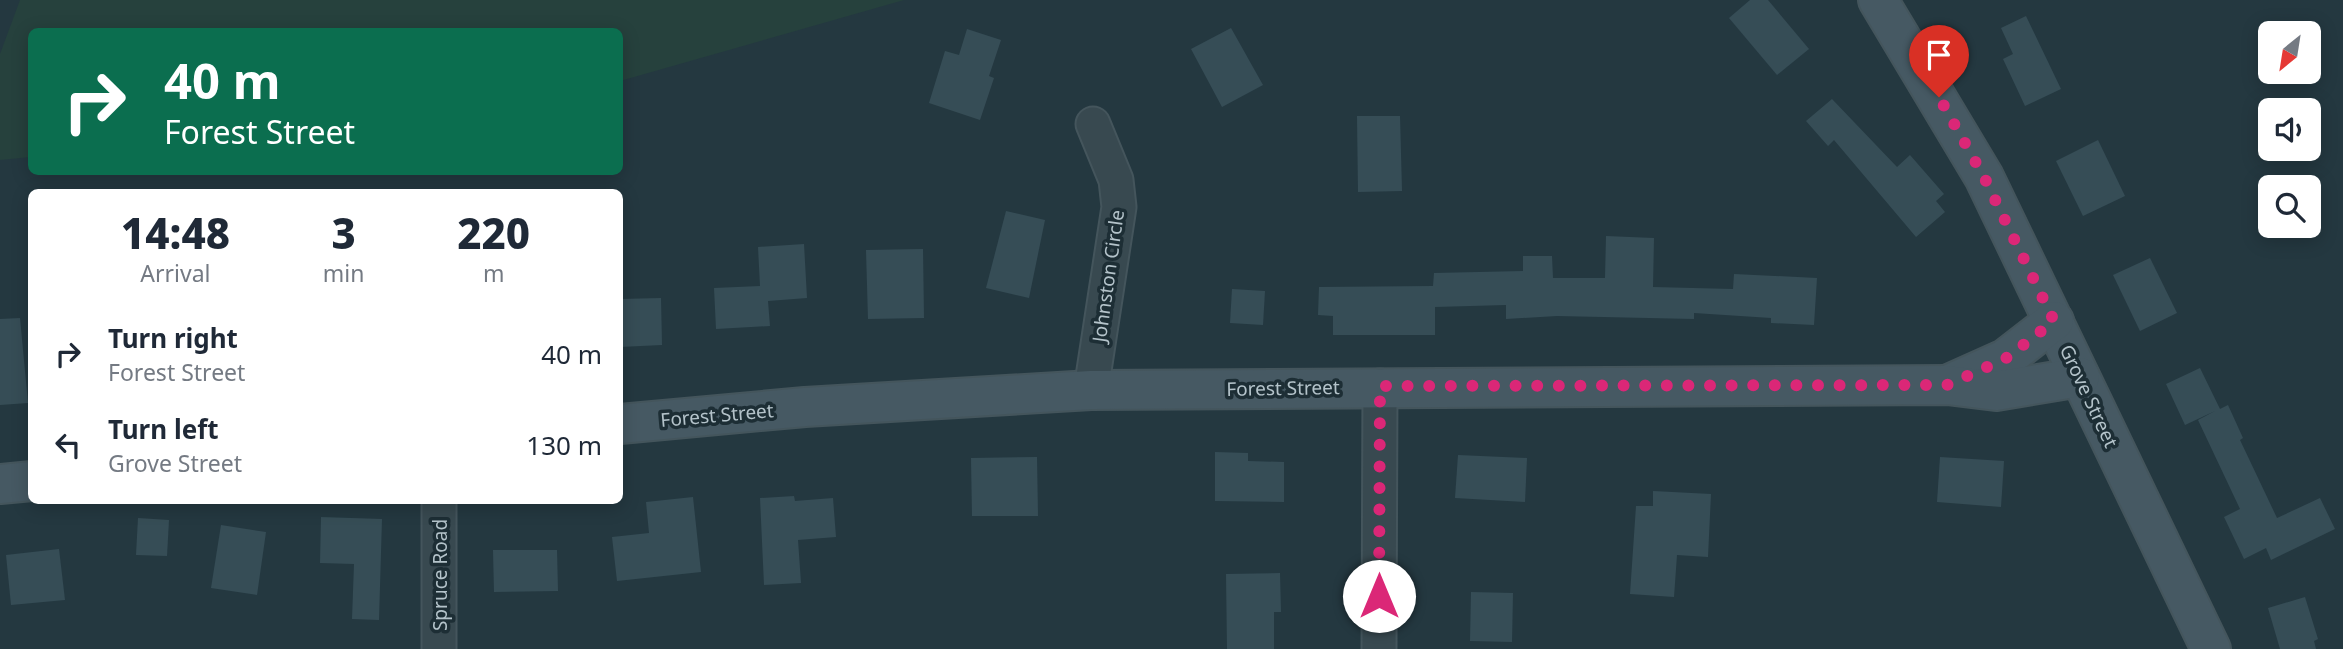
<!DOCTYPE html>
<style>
body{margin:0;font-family:"Noto Sans",sans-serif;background:#f6f6f7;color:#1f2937;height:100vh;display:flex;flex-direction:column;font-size:26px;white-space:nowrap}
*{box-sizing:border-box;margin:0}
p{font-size:23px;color:#747a83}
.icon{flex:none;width:38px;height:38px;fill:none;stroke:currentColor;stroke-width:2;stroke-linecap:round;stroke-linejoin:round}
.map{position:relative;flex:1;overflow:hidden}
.panel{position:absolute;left:28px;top:189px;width:595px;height:315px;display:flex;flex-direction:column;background:#fff;border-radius:10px;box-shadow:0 4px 18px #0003}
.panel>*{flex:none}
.top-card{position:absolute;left:28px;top:28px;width:595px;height:147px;border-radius:10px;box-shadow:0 4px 18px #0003;background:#0b6e4f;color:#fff;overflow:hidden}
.needle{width:46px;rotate:210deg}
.buttons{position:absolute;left:2258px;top:21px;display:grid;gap:14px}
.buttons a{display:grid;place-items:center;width:63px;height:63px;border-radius:10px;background:#fff;box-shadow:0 4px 18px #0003;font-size:35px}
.pin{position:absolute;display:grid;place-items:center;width:60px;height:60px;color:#fff;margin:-72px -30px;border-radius:50% 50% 50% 0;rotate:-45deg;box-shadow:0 0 7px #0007}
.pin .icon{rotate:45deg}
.me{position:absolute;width:77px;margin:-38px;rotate:0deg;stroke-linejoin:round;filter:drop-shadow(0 0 5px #0008)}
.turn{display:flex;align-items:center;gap:24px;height:147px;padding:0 21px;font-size:32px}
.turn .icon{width:91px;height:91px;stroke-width:2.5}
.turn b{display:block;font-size:49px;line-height:60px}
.eta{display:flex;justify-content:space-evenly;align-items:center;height:119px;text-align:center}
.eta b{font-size:42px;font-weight:800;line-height:49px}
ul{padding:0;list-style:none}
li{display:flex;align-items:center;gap:21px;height:91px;padding:0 21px}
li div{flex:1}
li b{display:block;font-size:26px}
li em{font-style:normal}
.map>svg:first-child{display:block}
.green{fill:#26413d}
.building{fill:#364d56}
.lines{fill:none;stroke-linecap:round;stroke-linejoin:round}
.street-casing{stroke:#44555c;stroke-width:37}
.secondary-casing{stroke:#44555c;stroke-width:42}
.street{stroke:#384950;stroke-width:33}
.secondary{stroke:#465963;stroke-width:38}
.route{stroke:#db2777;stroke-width:12;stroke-dasharray:0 21.6}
.labels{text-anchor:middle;stroke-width:7;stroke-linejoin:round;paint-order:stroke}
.street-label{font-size:19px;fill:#b4c3ca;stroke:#1d2e35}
</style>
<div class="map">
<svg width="2343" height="649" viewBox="0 0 2343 649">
<rect width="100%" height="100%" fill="#243840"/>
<path class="green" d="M 20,0 L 904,0 L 620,81 L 620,32 L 32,32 L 31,157 L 0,160 L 0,54 Z"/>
<g class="building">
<path d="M 1750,0 L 1768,0 L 1809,49 L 1777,75 L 1729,18 Z"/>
<path d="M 2026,16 L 2061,89 L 2025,106 L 2003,59 L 2013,54 L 2001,28 Z"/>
<path d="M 1231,28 L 1263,85 L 1222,107 L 1191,49 Z"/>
<path d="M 967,29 L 1001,40 L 989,76 L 994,78 L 980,120 L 929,103 L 945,51 L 959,55 Z"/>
<path d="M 1832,99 L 1897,167 L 1910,155 L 1944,194 L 1936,201 L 1945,212 L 1916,237 L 1834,140 L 1828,146 L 1806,121 Z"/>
<path d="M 1357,116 L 1400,116 L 1402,191 L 1358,192 Z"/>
<path d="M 2098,140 L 2125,196 L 2083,216 L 2056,161 Z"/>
<path d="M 1006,211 L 1045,220 L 1029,298 L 986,288 Z"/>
<path d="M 1606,236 L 1654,238 L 1653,287 L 1733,289 L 1734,274 L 1817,278 L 1814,325 L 1771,323 L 1771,318 L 1694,313 L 1694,319 L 1557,316 L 1506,319 L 1506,305 L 1435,307 L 1435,335 L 1333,335 L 1333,316 L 1318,315 L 1319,287 L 1433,286 L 1434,273 L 1523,271 L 1523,256 L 1552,256 L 1553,278 L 1605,278 Z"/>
<path d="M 804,244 L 807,298 L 768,301 L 770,326 L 716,329 L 714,288 L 760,286 L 758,247 Z"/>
<path d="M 923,249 L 924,318 L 868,319 L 866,250 Z"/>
<path d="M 2150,258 L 2177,313 L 2140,331 L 2113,275 Z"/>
<path d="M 1232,289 L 1265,291 L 1263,325 L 1230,323 Z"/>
<path d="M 661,298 L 662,345 L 620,347 L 620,299 Z"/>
<path d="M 20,318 L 28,403 L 0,405 L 0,319 Z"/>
<path d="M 2200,368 L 2220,409 L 2228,405 L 2243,438 L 2240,440 L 2277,518 L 2320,498 L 2335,529 L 2271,560 L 2266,548 L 2244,559 L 2224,517 L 2240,509 L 2198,420 L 2215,411 L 2185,425 L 2166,384 Z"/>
<path d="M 1215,452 L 1248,453 L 1248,461 L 1284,462 L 1284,502 L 1215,501 Z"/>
<path d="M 1458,455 L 1527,458 L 1525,502 L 1455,498 Z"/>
<path d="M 1037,457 L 1038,516 L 972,516 L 971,458 Z"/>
<path d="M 1940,457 L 2004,461 L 2001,507 L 1937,502 Z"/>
<path d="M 1653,491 L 1711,494 L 1708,557 L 1677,555 L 1674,597 L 1630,594 L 1636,506 L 1653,506 Z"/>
<path d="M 794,496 L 795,501 L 833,498 L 836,537 L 798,540 L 801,583 L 764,585 L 760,498 Z"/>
<path d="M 693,497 L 701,572 L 617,581 L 612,537 L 649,533 L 646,502 Z"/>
<path d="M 321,517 L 382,519 L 379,620 L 352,619 L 354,564 L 320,563 Z"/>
<path d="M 138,518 L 169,520 L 167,556 L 136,555 Z"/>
<path d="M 221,525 L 266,532 L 257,595 L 211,588 Z"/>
<path d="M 59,549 L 65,600 L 11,605 L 6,555 Z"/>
<path d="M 493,550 L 557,550 L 558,591 L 494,592 Z"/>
<path d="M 1280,573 L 1281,612 L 1274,612 L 1274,649 L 1227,649 L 1226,574 Z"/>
<path d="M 1471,592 L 1513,593 L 1512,642 L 1470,641 Z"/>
<path d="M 2305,597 L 2318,639 L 2314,641 L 2316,649 L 2280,649 L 2268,608 Z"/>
</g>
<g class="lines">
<defs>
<g id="street">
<path d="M 1091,390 L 1119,207 L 1116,180 L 1093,124"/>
<path d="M 439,649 L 439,500"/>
<path d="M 1379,649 L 1380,386"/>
</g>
<g id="secondary">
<path d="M 1878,0 L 1984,177 L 2211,649"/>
<path d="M 1947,385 L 2005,359 L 2054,321"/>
<path d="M 620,424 L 805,407 L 1091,390 L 1947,385 L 1996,391 L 2080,377"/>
<path d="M 0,484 L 32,481"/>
</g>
</defs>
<use href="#street" class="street-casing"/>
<use href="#secondary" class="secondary-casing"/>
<use href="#street" class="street"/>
<use href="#secondary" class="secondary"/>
</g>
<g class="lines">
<path class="route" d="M 1379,596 L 1380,386 L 1947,385 L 2005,359 L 2054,321 L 1984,177 L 1939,97"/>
</g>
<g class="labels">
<g class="street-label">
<text transform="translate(1108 276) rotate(-82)" y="7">Johnston Circle</text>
<text transform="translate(1283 388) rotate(-1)" y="7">Forest Street</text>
<text transform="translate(2089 396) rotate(65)" y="7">Grove Street</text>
<text transform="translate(717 415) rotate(-5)" y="7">Forest Street</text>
<text transform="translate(440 575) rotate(-90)" y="7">Spruce Road</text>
</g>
</g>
</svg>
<div class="buttons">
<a><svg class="needle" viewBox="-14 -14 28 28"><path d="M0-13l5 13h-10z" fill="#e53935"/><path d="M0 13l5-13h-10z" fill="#747a83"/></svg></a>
<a><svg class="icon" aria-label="sound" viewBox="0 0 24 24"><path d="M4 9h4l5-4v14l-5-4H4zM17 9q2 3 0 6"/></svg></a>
<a><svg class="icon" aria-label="search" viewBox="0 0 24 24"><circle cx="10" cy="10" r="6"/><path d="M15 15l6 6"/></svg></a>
</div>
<div class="pin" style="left:1939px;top:97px;background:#d93025"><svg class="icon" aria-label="arrive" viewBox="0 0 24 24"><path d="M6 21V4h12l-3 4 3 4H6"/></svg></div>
<svg class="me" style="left:1379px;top:596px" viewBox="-20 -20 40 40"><circle r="19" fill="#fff"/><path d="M0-13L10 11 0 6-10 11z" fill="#db2777"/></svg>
<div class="top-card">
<div class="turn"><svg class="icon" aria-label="right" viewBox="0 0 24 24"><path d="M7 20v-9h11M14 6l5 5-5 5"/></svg><div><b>40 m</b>Forest Street</div></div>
</div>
<section class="panel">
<div class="eta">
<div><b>14:48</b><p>Arrival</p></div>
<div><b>3</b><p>min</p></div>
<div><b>220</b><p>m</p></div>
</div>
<ul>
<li><svg class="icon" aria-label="right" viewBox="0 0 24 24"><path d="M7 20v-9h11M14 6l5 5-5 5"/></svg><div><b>Turn right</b><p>Forest Street</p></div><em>40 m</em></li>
<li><svg class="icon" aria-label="left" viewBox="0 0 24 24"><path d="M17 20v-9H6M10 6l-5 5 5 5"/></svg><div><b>Turn left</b><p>Grove Street</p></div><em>130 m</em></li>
</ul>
</section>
</div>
